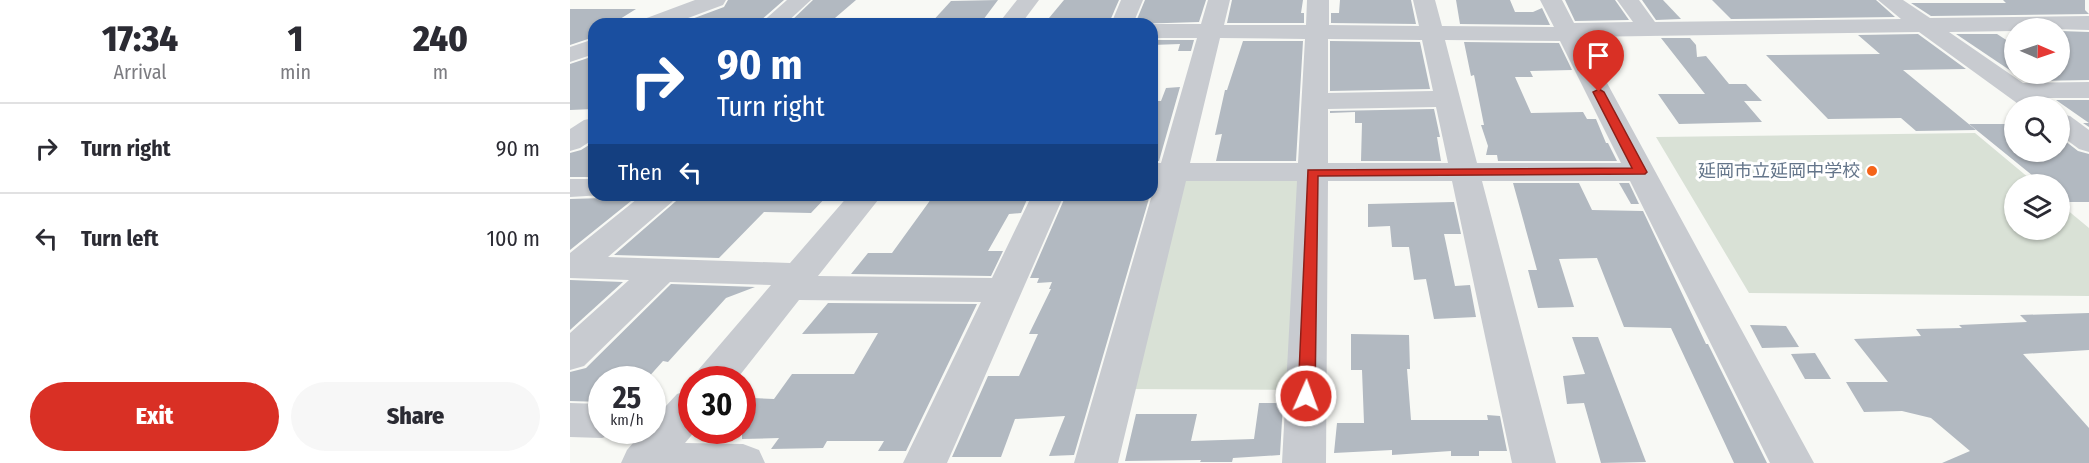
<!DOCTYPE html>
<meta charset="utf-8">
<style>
body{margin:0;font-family:"Fira Sans Condensed","Noto Sans JP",sans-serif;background:#f7f7f7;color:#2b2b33;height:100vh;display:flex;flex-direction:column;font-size:22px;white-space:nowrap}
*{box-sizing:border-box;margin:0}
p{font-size:20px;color:#7c7c81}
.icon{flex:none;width:33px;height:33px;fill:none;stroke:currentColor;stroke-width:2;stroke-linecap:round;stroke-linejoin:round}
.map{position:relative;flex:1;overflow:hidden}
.panel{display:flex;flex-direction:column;background:#fff;width:570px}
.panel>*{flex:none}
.hud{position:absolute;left:18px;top:18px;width:570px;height:183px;border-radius:18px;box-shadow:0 2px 4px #0004;background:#1a4fa0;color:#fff;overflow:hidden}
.needle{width:39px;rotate:92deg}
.fabs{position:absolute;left:1434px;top:18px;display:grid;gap:12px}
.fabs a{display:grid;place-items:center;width:66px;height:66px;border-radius:50%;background:#fff;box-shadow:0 2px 4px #0004;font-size:30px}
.speed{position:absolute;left:18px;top:366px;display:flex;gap:12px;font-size:30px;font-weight:700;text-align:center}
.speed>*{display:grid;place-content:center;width:78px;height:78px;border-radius:50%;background:#fff;box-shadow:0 2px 4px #0004;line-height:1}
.speed small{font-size:15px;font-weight:400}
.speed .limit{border:9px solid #d22;background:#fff;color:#111}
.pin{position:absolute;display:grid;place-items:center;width:51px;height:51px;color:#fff;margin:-62px -26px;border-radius:50% 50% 50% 0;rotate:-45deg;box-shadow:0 0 6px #0007}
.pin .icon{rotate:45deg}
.me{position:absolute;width:66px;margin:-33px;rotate:2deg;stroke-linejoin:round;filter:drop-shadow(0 0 4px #0008)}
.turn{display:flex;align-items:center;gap:21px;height:126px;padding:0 30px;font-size:27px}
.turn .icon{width:78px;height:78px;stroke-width:2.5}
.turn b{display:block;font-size:42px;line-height:51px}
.then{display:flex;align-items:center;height:57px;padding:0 30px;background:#0003;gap:12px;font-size:22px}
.eta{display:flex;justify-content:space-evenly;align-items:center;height:102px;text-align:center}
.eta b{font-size:36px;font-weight:800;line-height:42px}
.primary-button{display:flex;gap:12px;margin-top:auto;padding:12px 30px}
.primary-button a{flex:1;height:69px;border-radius:36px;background:#d93025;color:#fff;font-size:24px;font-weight:800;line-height:69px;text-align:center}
.primary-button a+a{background:#f7f7f7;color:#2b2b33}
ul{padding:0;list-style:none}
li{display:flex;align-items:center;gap:18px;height:90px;padding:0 30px;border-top:2px solid #e1e1e2}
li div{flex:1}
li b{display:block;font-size:22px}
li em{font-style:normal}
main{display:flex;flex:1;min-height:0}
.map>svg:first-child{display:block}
.green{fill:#d9e1d6}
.building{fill:#b2b9c1}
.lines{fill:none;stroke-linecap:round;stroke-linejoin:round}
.minor{fill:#c8cbd0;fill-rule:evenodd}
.route{fill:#d93025;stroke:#8d1f18;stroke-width:1.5}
.poi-dot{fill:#f56419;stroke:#fff;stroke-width:2}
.labels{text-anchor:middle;stroke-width:6;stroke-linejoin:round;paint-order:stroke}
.poi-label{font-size:18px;fill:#64758a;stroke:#fff;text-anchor:end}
</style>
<main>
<section class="panel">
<div class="eta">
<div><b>17:34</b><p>Arrival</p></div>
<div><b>1</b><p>min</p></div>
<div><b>240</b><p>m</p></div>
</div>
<ul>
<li><svg class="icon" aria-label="right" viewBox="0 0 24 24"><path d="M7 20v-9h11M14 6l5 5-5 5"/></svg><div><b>Turn right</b></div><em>90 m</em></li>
<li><svg class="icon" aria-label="left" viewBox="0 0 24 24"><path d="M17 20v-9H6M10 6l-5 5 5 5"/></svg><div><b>Turn left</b></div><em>100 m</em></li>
</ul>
<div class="primary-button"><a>Exit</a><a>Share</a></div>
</section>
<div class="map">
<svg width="1519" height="463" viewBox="0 0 1519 463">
<rect width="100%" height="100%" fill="#f8f9f5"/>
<g class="green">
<path d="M 1405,133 L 1466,184 L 1444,184 L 1444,230 L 1490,230 L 1490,204 L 1519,228 L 1519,296 L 1179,293 L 1086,137 Z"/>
<path d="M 615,175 L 735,175 L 725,390 L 556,389 Z"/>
</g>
<g class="building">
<path d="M 158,0 L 214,0 L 189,22 L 111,23 L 154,7 Z"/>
<path d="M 243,0 L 286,0 L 258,24 L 218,24 Z"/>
<path d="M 428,0 L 410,24 L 360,24 L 381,1 Z"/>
<path d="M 494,0 L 549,0 L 539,23 L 474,24 Z"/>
<path d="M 575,0 L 636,0 L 629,22 L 565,24 Z"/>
<path d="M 662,0 L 733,0 L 731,13 L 734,13 L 734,23 L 657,23 Z"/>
<path d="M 770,0 L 841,0 L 846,24 L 761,23 L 761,13 L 769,13 Z"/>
<path d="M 886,0 L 940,0 L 945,12 L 963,12 L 972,8 L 980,25 L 890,24 Z"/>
<path d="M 995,0 L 1045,0 L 1059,20 L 1005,21 Z"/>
<path d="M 1072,0 L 1093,0 L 1111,19 L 1086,20 Z"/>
<path d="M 1142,0 L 1306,0 L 1325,17 L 1161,19 Z"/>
<path d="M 1433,0 L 1515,0 L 1515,10 L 1519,14 L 1361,16 L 1341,3 L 1436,3 Z"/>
<path d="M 0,9 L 66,9 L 42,24 L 24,24 L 24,37 L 0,45 Z"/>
<path d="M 1490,31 L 1519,32 L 1519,80 L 1464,81 L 1456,74 L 1490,74 Z"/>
<path d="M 1348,34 L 1396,69 L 1333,70 L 1406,130 L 1346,131 L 1331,118 L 1258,119 L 1196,55 L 1310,54 L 1288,35 Z"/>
<path d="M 1386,34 L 1427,34 L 1444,45 L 1444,73 Z"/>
<path d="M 1091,38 L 1120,38 L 1126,45 L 1127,57 L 1136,56 L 1159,84 L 1176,84 L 1192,101 L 1174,101 L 1192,122 L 1109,124 L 1088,94 L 1135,94 Z"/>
<path d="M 582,40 L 624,40 L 621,51 L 608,51 L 610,44 L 582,45 Z"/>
<path d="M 673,41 L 733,41 L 726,161 L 646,161 L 652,134 L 645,135 L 655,90 L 657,90 Z"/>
<path d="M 760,41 L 850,42 L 860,89 L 760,91 Z"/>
<path d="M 894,42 L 989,43 L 1002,70 L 960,71 L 963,77 L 945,77 L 961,113 L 1013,112 L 1017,119 L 1026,119 L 1036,143 L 1038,143 L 1047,161 L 928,161 L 927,155 L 916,155 L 918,146 L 911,125 L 914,125 L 904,75 L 901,76 Z"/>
<path d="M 24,56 L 24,109 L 0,110 L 0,64 Z"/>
<path d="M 610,87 L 589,161 L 582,161 L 582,101 L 591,101 L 596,88 Z"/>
<path d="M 1486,100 L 1519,100 L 1519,127 L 1513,123 L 1519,123 Z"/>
<path d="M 864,109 L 870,137 L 867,137 L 871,161 L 791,161 L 792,123 L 785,123 L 785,112 L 760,113 L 760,111 Z"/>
<path d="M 1399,124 L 1444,124 L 1444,152 L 1490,152 L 1490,137 L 1508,151 L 1519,154 L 1519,202 L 1490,202 L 1490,184 L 1473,184 Z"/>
<path d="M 24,142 L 24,177 L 0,177 L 0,153 L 11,150 Z"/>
<path d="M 943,183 L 1009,183 L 1022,210 L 1073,211 L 1136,344 L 1138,344 L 1197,463 L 1164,463 L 1101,328 L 1054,327 L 1027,258 L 989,259 L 1004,307 L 968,308 L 958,270 L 967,270 Z"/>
<path d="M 1049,183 L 1059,183 L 1069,204 L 1061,204 Z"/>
<path d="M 113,195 L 258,195 L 241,213 L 194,212 L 149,258 L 44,255 Z"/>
<path d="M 364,195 L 459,195 L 451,213 L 439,214 L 418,251 L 433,251 L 421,276 L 281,274 L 298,253 L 322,253 Z"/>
<path d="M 496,195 L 580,195 L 504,455 L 479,456 L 495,416 L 445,419 L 431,457 L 382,457 L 418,376 L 449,376 L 468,334 L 459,334 L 481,289 L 479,289 L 482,282 L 467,283 L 469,278 L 460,278 Z"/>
<path d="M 66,197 L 0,250 L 0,199 Z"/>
<path d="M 884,202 L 891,234 L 874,234 L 885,286 L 900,285 L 906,317 L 864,319 L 856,279 L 844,280 L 839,247 L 822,247 L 820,226 L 798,227 L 798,204 Z"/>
<path d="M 0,280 L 53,282 L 0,330 Z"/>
<path d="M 101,284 L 185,287 L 156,298 L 98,362 L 93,361 L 76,380 L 32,380 L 32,402 L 0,401 L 0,372 L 16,368 Z"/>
<path d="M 258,303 L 407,304 L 336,451 L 308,451 L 314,441 L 257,441 L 253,448 L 201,449 L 209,438 L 172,439 L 172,410 L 182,398 L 204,399 L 222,374 L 284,374 L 308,333 L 232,334 Z"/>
<path d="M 1519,313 L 1519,350 L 1453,354 L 1519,428 L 1519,463 L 1372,463 L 1400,451 L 1361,418 L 1332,411 L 1294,412 L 1276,382 L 1318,382 L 1284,339 L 1351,336 L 1346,329 L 1392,328 L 1389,325 L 1457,322 L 1450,315 Z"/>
<path d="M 1180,325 L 1216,326 L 1229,347 L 1192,348 Z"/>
<path d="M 781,334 L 839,335 L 840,369 L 837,369 L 841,420 L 918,420 L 917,415 L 930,416 L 937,451 L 909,451 L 909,456 L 881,456 L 881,451 L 822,455 L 822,450 L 764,453 L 767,423 L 794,423 L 792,370 L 781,370 Z"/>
<path d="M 1002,337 L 1028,337 L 1076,462 L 1031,463 L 1014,403 L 997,404 L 993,376 L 1015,374 Z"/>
<path d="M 1245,353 L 1261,379 L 1235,379 L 1221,354 Z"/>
<path d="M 689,403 L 713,403 L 710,455 L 663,458 L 662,462 L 630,462 L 631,460 L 555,461 L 566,414 L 627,414 L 621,441 L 684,439 Z"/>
</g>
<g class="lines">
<g class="minor">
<path d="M 125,0 L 156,0 L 153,5 L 102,24 L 71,24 L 74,19 Z"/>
<path d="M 217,0 L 241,0 L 215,24 L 190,24 Z"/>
<path d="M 447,0 L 469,0 L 451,24 L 428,24 Z"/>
<path d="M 551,0 L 573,0 L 563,24 L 541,24 Z"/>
<path d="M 638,0 L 660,0 L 654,25 L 736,25 L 737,0 L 759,0 L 759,25 L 849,26 L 843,0 L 865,0 L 872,26 L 984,27 L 970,0 L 992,0 L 1004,23 L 1063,22 L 1047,0 L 1069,0 L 1085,22 L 1331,19 L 1308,0 L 1333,0 L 1360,18 L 1519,16 L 1519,30 L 1444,28 L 1444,31 L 1379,32 L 1453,83 L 1519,82 L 1519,98 L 1475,98 L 1481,106 L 1451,106 L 1349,32 L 1012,37 L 1244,463 L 1200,463 L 1060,181 L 912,181 L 986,463 L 942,463 L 882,181 L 758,181 L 756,463 L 712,463 L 727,181 L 616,181 L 548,463 L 504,463 L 586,181 L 582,181 L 582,163 L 591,163 L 627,38 L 582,38 L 582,24 L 631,24 ZM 650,38 L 735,39 L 728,163 L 620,163 ZM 758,39 L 852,40 L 863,91 L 758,93 ZM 875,40 L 990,41 L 1051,163 L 907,163 ZM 866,107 L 878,163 L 758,163 L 758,109 Z"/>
<path d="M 24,39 L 24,54 L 0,62 L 0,47 Z"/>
<path d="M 1490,114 L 1500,116 L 1519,130 L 1519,152 L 1509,149 L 1490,135 Z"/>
<path d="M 24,118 L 24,139 L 10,148 L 0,151 L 0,129 L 14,120 Z"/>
<path d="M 0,179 L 24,179 L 24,195 L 33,195 L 0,197 Z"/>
<path d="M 72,195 L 107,195 L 102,202 L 38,257 L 220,263 L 279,195 L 312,195 L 248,276 L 422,278 L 462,195 L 494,195 L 377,463 L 333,463 L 411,302 L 229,300 L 166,380 L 123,380 L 129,369 L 201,285 L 100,282 L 14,366 L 0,370 L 0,333 L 59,280 L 0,278 L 0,253 Z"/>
<path d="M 122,389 L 122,430 L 126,430 L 115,443 L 173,444 L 189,450 L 195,463 L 51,463 L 57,450 L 74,430 L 82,430 L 82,421 L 107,394 Z"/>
<path d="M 0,403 L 32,404 L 32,430 L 48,430 L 47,433 L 32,438 L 0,437 Z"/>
</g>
</g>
<path class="route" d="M 1029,89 L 1034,92 L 1077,172 L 1075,174 L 748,176 L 745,396 L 742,401 L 736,403 L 730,401 L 728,396 L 738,170 L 1062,168 L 1023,92 Z"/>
<circle class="poi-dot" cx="1302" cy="171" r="6"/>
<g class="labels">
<g class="poi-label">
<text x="1290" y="177">延岡市立延岡中学校</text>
</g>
</g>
</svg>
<div class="fabs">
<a><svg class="needle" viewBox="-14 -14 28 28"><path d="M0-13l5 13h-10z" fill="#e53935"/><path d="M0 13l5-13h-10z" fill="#7c7c81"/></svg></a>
<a><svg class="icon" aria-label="search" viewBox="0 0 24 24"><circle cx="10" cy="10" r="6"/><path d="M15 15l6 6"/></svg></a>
<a><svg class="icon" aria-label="layers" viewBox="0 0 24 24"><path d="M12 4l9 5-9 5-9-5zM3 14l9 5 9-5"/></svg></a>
</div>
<div class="speed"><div>25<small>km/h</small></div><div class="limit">30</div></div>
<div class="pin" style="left:1029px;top:92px;background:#d93025"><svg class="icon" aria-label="arrive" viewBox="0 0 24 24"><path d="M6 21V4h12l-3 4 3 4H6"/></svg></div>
<svg class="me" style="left:736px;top:396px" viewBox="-20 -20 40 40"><circle r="17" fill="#d93025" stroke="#fff" stroke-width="3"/><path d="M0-11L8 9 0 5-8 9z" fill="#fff"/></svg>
<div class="hud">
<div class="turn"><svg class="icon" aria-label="right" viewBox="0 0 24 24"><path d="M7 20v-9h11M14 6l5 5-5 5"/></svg><div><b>90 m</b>Turn right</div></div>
<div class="then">Then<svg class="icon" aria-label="left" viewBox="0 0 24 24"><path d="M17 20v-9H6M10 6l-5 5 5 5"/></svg></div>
</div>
</div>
</main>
